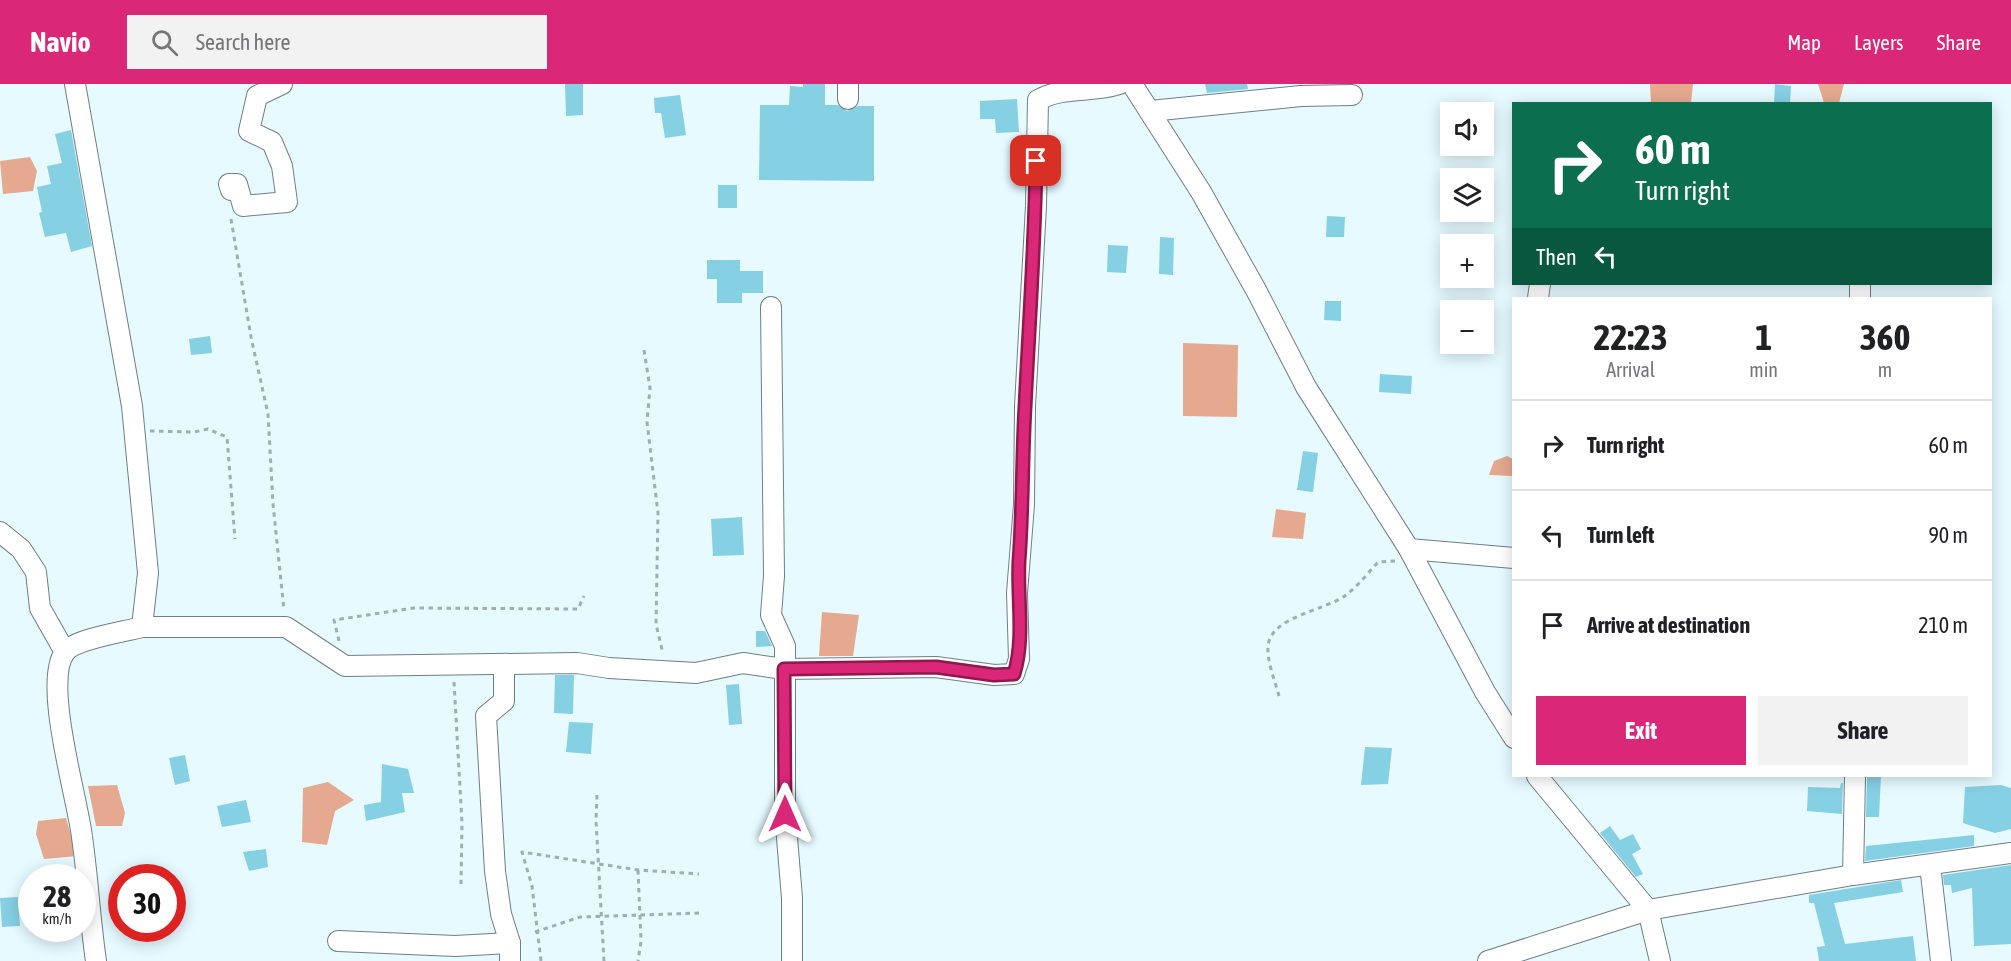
<!DOCTYPE html>
<meta charset="utf-8">
<style>
body{margin:0;font-family:"Asap Condensed",sans-serif;background:#f2f2f2;color:#202124;height:100vh;display:flex;flex-direction:column;font-size:22px;white-space:nowrap}
*{box-sizing:border-box;margin:0}
p{font-size:20px;color:#757577}
.icon{flex:none;width:33px;height:33px;fill:none;stroke:currentColor;stroke-width:2;stroke-linecap:round;stroke-linejoin:round}
.map{position:relative;flex:1;overflow:hidden}
.panel{position:absolute;left:1512px;top:213px;width:480px;height:480px;display:flex;flex-direction:column;background:#fff;border-radius:0px;box-shadow:0 3px 15px #0003}
.panel>*{flex:none}
.top-card{position:absolute;left:1512px;top:18px;width:480px;height:183px;border-radius:0px;box-shadow:0 3px 15px #0003;background:#0b6e4f;color:#fff;overflow:hidden}
.buttons{position:absolute;left:1440px;top:18px;display:grid;gap:12px}
.buttons a{display:grid;place-items:center;width:54px;height:54px;border-radius:0px;background:#fff;box-shadow:0 3px 15px #0003;font-size:30px}
.speed{position:absolute;left:18px;top:780px;display:flex;gap:12px;font-size:30px;font-weight:700;text-align:center}
.speed>*{display:grid;place-content:center;width:78px;height:78px;border-radius:50%;background:#fff;box-shadow:0 3px 15px #0003;line-height:1}
.speed small{font-size:15px;font-weight:400}
.speed .limit{border:9px solid #d22;background:#fff;color:#111}
.pin{position:absolute;display:grid;place-items:center;width:51px;height:51px;color:#fff;margin:-26px;border-radius:12px;box-shadow:0 3px 9px #0006}
.me{position:absolute;width:66px;margin:-33px;rotate:0deg;stroke-linejoin:round;filter:drop-shadow(0 0 4px #0008)}
.turn{display:flex;align-items:center;gap:21px;height:126px;padding:0 24px;font-size:27px}
.turn .icon{width:78px;height:78px;stroke-width:2.5}
.turn b{display:block;font-size:42px;line-height:51px}
.then{display:flex;align-items:center;height:57px;padding:0 24px;background:#0003;gap:12px;font-size:22px}
.eta{display:flex;justify-content:space-evenly;align-items:center;height:102px;text-align:center}
.eta b{font-size:36px;font-weight:700;line-height:42px}
.primary-button{display:flex;gap:12px;margin-top:auto;padding:12px 24px}
.primary-button a{flex:1;height:69px;border-radius:0px;background:#db2777;color:#fff;font-size:24px;font-weight:700;line-height:69px;text-align:center}
.primary-button a+a{background:#f2f2f2;color:#202124}
ul{padding:0;list-style:none}
li{display:flex;align-items:center;gap:18px;height:90px;padding:0 24px;border-top:2px solid #e0e0e0}
li div{flex:1}
li b{display:block;font-size:22px}
li em{font-style:normal}
header{display:flex;align-items:center;gap:36px;box-sizing:border-box;height:84px;padding:0 30px;background:#db2777;color:#fff}
header strong{font-size:28px}
nav{display:flex;gap:33px;margin-inline-start:auto;font-size:21px}
.search{width:420px;height:54px;background:#f2f2f2;display:flex;align-items:center;gap:15px;box-sizing:border-box;padding:0 21px;border-radius:0px;color:#757577;font-size:22px}
.map>svg:first-child{display:block}
.water{fill:#e4a98f}
.building{fill:#86d0e4}
.lines{fill:none;stroke-linecap:round;stroke-linejoin:round}
.minor-casing{stroke:#6e7f84;stroke-width:22}
.path{stroke:#9faeb2;stroke-width:3;stroke-dasharray:4.5 4.5;stroke-linecap:butt}
.minor{stroke:#fff;stroke-width:20}
.route-casing{stroke:#8e194d;stroke-width:15}
.route{stroke:#db2777;stroke-width:10}
</style>
<header>
<strong>Navio</strong>
<div class="search"><svg class="icon" aria-label="search" viewBox="0 0 24 24"><circle cx="10" cy="10" r="6"/><path d="M15 15l6 6"/></svg>Search here</div>
<nav><a>Map</a><a>Layers</a><a>Share</a></nav>
</header>
<div class="map">
<svg width="2011" height="877" viewBox="0 0 2011 877">
<rect width="100%" height="100%" fill="#e6faff"/>
<g class="water">
<path d="M 1693,0 L 1691,19 L 1651,19 L 1650,0 Z"/>
<path d="M 1818,0 L 1844,0 L 1839,19 L 1824,19 Z"/>
<path d="M 30,73 L 37,87 L 33,107 L 3,110 L 0,77 Z"/>
<path d="M 1183,259 L 1238,261 L 1237,333 L 1183,332 Z"/>
<path d="M 1507,372 L 1513,375 L 1513,392 L 1489,391 L 1494,377 Z"/>
<path d="M 1276,425 L 1306,429 L 1303,455 L 1272,453 Z"/>
<path d="M 822,528 L 859,531 L 853,572 L 819,572 Z"/>
<path d="M 328,698 L 354,716 L 335,727 L 327,761 L 302,758 L 303,704 Z"/>
<path d="M 117,701 L 125,729 L 122,742 L 96,742 L 88,702 Z"/>
<path d="M 66,734 L 77,772 L 44,775 L 36,750 L 38,737 Z"/>
</g>
<g class="building">
<path d="M 565,0 L 583,0 L 583,31 L 566,32 Z"/>
<path d="M 803,0 L 825,0 L 825,21 L 838,21 L 847,27 L 858,22 L 874,22 L 874,97 L 759,96 L 760,21 L 789,21 L 790,2 L 803,3 Z"/>
<path d="M 1205,0 L 1247,0 L 1248,5 L 1207,9 Z"/>
<path d="M 1775,0 L 1791,2 L 1790,20 L 1774,20 Z"/>
<path d="M 680,11 L 686,51 L 665,54 L 661,29 L 655,29 L 654,14 Z"/>
<path d="M 1017,15 L 1019,48 L 996,49 L 995,35 L 980,35 L 980,17 Z"/>
<path d="M 71,46 L 92,162 L 71,168 L 66,149 L 45,153 L 39,129 L 42,128 L 37,103 L 51,100 L 47,82 L 62,79 L 55,50 Z"/>
<rect x="718" y="101" width="19" height="23"/>
<path d="M 1327,132 L 1345,133 L 1344,153 L 1326,153 Z"/>
<path d="M 1160,153 L 1174,154 L 1173,191 L 1159,190 Z"/>
<path d="M 1108,161 L 1128,162 L 1126,189 L 1107,188 Z"/>
<path d="M 707,176 L 740,176 L 740,187 L 763,187 L 763,209 L 742,209 L 742,219 L 717,219 L 717,195 L 707,195 Z"/>
<path d="M 1325,217 L 1341,217 L 1341,237 L 1324,236 Z"/>
<path d="M 210,252 L 212,269 L 191,271 L 189,255 Z"/>
<path d="M 1380,290 L 1412,292 L 1411,310 L 1379,308 Z"/>
<path d="M 1303,367 L 1318,369 L 1313,408 L 1297,406 Z"/>
<path d="M 742,433 L 744,471 L 713,472 L 711,435 Z"/>
<path d="M 756,547 L 765,547 L 772,562 L 756,563 Z"/>
<path d="M 555,591 L 574,591 L 573,630 L 554,629 Z"/>
<path d="M 739,600 L 742,640 L 729,641 L 726,601 Z"/>
<path d="M 569,638 L 593,639 L 591,670 L 566,668 Z"/>
<path d="M 1365,663 L 1392,664 L 1388,700 L 1361,701 Z"/>
<path d="M 185,671 L 190,697 L 175,701 L 169,674 Z"/>
<path d="M 382,680 L 408,685 L 414,709 L 402,709 L 405,728 L 366,737 L 364,721 L 381,718 Z"/>
<path d="M 1867,692 L 1881,692 L 1879,733 L 1866,733 Z"/>
<path d="M 1841,699 L 1843,699 L 1842,730 L 1807,727 L 1808,703 L 1840,704 Z"/>
<path d="M 2001,701 L 2011,704 L 2011,745 L 1995,749 L 1963,739 L 1965,703 Z"/>
<path d="M 246,716 L 251,738 L 222,743 L 217,722 Z"/>
<path d="M 1610,742 L 1620,756 L 1633,750 L 1641,765 L 1632,770 L 1643,790 L 1636,793 L 1600,749 Z"/>
<path d="M 1974,751 L 1974,762 L 1865,777 L 1866,762 Z"/>
<path d="M 266,765 L 268,783 L 249,787 L 243,768 Z"/>
<path d="M 2011,781 L 2011,860 L 1974,862 L 1972,804 L 1952,809 L 1951,801 L 1944,801 L 1943,791 Z"/>
<path d="M 1901,796 L 1903,808 L 1834,819 L 1845,860 L 1913,852 L 1916,877 L 1819,877 L 1817,863 L 1825,862 L 1814,819 L 1809,819 L 1809,811 Z"/>
<path d="M 18,813 L 20,842 L 2,843 L 0,814 Z"/>
</g>
<g class="lines">
<defs>
<g id="minor">
<path d="M 75,0 L 132,322 L 148,489 L 142,543 C 124,548 75,555 65,568 C 42,598 78,716 82,753 C 88,795 90,836 96,877"/>
<path d="M 848,0 L 848,15"/>
<path d="M 1132,0 L 1201,108 L 1256,206 L 1306,303 L 1409,465 L 1485,608 L 1514,654"/>
<path d="M 1150,27 L 1301,12 L 1352,11"/>
<path d="M 231,106 L 229,100 L 237,100 L 243,122 L 287,118 L 282,82 L 272,58 L 249,47 L 257,12 L 282,0"/>
<path d="M 1538,214 L 1540,200"/>
<path d="M 1860,214 L 1860,201"/>
<path d="M 771,223 L 774,492 L 771,531 L 785,562 L 785,730 L 792,814 L 792,877"/>
<path d="M 0,448 L 21,465 L 36,488 L 40,524 L 65,568"/>
<path d="M 1409,465 L 1514,474"/>
<path d="M 142,543 L 286,543 L 345,582 L 577,579 L 609,584 L 696,589 L 743,579 L 784,585 L 936,583 L 994,591 L 1014,590 L 1019,575 L 1017,509 L 1024,421 L 1025,322 L 1036,122 L 1038,16 C 1063,2 1092,9 1119,0"/>
<path d="M 504,580 L 504,617 L 486,632 L 495,787 L 501,830 L 510,859 L 510,877"/>
<path d="M 1537,692 L 1648,826 L 1660,877"/>
<path d="M 1930,781 L 1941,877"/>
<path d="M 1853,791 L 1855,692"/>
<path d="M 338,857 L 455,862 L 510,859"/>
<path d="M 1488,877 L 1648,826 L 1853,791 L 2011,769"/>
</g>
</defs>
<use href="#minor" class="minor-casing"/>
<g class="path">
<path d="M 231,135 L 251,253 L 268,330 L 273,420 L 284,526"/>
<path d="M 644,266 L 650,304 L 647,338 L 658,429 L 656,540 L 663,570"/>
<path d="M 150,347 L 194,348 L 208,345 L 227,353 L 235,455"/>
<path d="M 339,557 L 334,536 L 414,524 L 578,525 L 584,512"/>
<path d="M 454,598 L 462,739 L 461,800"/>
<path d="M 1279,612 C 1275,597 1267,578 1268,562 C 1271,532 1325,527 1346,511 C 1358,502 1368,489 1378,478 L 1395,477"/>
<path d="M 597,711 L 596,737 L 604,877"/>
<path d="M 638,786 L 641,857 L 638,877"/>
<path d="M 535,848 L 580,833 L 701,829"/>
<path d="M 541,877 L 532,802 L 522,768 L 638,786 L 699,790"/>
</g>
<use href="#minor" class="minor"/>
</g>
<g class="lines">
<defs>
<path id="route" d="M 785,730 L 784,585 L 936,583 L 994,591 L 1014,590 C 1025,555 1017,514 1019,477 C 1023,425 1022,374 1025,323 C 1029,241 1035,159 1036,77"/>
</defs>
<use href="#route" class="route-casing"/>
<use href="#route" class="route"/>
</g>
</svg>
<div class="buttons">
<a><svg class="icon" aria-label="sound" viewBox="0 0 24 24"><path d="M4 9h4l5-4v14l-5-4H4zM17 9q2 3 0 6"/></svg></a>
<a><svg class="icon" aria-label="layers" viewBox="0 0 24 24"><path d="M12 4l9 5-9 5-9-5zM3 14l9 5 9-5"/></svg></a>
<a>+</a>
<a>−</a>
</div>
<div class="speed"><div>28<small>km/h</small></div><div class="limit">30</div></div>
<div class="pin" style="left:1036px;top:77px;background:#d93025"><svg class="icon" aria-label="arrive" viewBox="0 0 24 24"><path d="M6 21V4h12l-3 4 3 4H6"/></svg></div>
<svg class="me" style="left:785px;top:730px" viewBox="-20 -20 40 40"><path d="M0-17L14 15 0 8-14 15z" fill="#db2777" stroke="#fff" stroke-width="4"/></svg>
<div class="top-card">
<div class="turn"><svg class="icon" aria-label="right" viewBox="0 0 24 24"><path d="M7 20v-9h11M14 6l5 5-5 5"/></svg><div><b>60 m</b>Turn right</div></div>
<div class="then">Then<svg class="icon" aria-label="left" viewBox="0 0 24 24"><path d="M17 20v-9H6M10 6l-5 5 5 5"/></svg></div>
</div>
<section class="panel">
<div class="eta">
<div><b>22:23</b><p>Arrival</p></div>
<div><b>1</b><p>min</p></div>
<div><b>360</b><p>m</p></div>
</div>
<ul>
<li><svg class="icon" aria-label="right" viewBox="0 0 24 24"><path d="M7 20v-9h11M14 6l5 5-5 5"/></svg><div><b>Turn right</b></div><em>60 m</em></li>
<li><svg class="icon" aria-label="left" viewBox="0 0 24 24"><path d="M17 20v-9H6M10 6l-5 5 5 5"/></svg><div><b>Turn left</b></div><em>90 m</em></li>
<li><svg class="icon" aria-label="arrive" viewBox="0 0 24 24"><path d="M6 21V4h12l-3 4 3 4H6"/></svg><div><b>Arrive at destination</b></div><em>210 m</em></li>
</ul>
<div class="primary-button"><a>Exit</a><a>Share</a></div>
</section>
</div>
